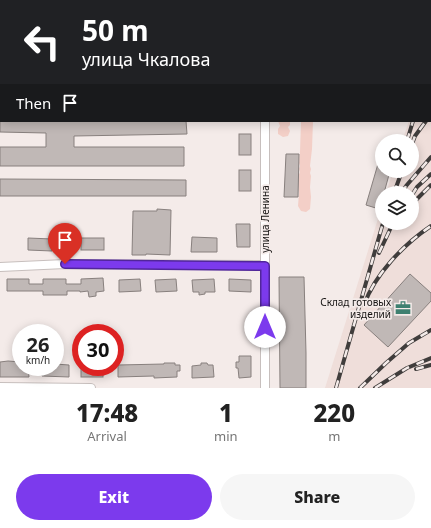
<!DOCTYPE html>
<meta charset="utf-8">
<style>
body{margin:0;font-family:"Noto Sans",sans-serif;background:#f6f6f6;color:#222;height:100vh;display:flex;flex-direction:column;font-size:15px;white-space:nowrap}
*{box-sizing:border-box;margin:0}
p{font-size:13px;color:#767676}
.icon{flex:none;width:22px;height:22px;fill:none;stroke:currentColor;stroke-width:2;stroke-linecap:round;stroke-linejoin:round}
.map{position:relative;height:388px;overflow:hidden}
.details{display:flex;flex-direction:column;background:#fff;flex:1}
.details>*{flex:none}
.banner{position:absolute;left:0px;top:0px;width:431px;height:122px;box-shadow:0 2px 10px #0003;background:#202124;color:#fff;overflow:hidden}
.tools{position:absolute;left:375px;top:134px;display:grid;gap:8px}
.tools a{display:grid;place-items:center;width:44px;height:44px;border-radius:50%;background:#fff;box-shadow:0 2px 10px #0003;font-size:20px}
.speed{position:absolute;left:12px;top:324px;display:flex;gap:8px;font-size:20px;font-weight:700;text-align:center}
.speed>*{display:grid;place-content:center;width:52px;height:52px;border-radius:50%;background:#fff;box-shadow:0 2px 10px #0003;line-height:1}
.speed small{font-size:10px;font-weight:400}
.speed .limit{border:6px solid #d22;background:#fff;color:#111}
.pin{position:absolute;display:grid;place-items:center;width:34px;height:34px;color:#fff;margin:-41px -17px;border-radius:50% 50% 50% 0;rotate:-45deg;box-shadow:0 0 4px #0007}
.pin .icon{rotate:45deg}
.me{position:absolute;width:44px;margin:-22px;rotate:0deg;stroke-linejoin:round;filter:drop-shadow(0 0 3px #0008)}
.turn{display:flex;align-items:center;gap:14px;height:84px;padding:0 16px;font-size:18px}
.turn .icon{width:52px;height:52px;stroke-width:2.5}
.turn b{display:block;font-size:28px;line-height:34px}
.then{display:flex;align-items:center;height:38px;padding:0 16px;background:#0003;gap:8px;font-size:15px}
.eta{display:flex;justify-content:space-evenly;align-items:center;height:68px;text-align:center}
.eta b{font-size:24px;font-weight:800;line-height:28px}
.primary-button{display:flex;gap:8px;margin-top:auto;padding:8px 16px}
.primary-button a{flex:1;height:46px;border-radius:24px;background:#7c3aed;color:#fff;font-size:16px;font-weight:800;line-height:46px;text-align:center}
.primary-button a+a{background:#f6f6f6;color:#222}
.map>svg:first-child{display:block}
.built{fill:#efdeda}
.green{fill:#f3cfc7}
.building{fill:#c0b8b6;stroke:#88807e}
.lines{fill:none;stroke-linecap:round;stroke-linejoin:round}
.service-casing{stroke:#c7bfbd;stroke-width:6}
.minor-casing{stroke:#c7bfbd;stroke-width:10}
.service{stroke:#fff;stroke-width:4}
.minor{stroke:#fff;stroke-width:8}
.rail-casing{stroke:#403d3c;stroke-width:4}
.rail{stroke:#f4ebe9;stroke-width:2.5;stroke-dasharray:8;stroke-linecap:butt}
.route-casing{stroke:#51269a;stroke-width:10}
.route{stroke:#7c3aed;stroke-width:7}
.labels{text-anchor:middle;stroke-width:3.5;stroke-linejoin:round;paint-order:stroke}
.street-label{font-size:10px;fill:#171514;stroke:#f4ebe9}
.poi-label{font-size:10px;fill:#171514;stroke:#f4ebe9;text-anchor:end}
</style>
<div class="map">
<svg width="431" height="388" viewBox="0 0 431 388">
<rect width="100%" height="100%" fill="#f4ebe9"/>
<path class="built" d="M 431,49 L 431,388 L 325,388 L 382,206 L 382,223 L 412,223 L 412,193 L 386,193 L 393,171 L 412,171 L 412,141 L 402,141 L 409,121 L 430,121 L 430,52 Z"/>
<g class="green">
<path d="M 278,121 L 290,121 L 290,125 L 288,127 L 290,131 L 288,136 L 283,137 L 278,134 L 278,129 L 280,126 Z"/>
<path d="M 301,121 L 313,121 L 312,149 L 310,166 L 311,169 L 310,173 L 311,176 L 310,187 L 311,197 L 310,209 L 306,212 L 301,211 L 298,206 L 299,193 L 298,185 L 298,177 L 300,172 L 299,169 L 300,166 L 299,163 L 300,152 Z"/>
</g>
<g class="building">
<path d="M 0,121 L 186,121 L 187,134 L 74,136 L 74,147 L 184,147 L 184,166 L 0,166 L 0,147 L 46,147 L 46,133 L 0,132 Z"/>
<rect x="239" y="134" width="12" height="21"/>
<path d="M 286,154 L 299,154 L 298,197 L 284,197 Z"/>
<path d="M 380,157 L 382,157 L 382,171 L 390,171 L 384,193 L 382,193 L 382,198 L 379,209 L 366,205 Z"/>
<rect x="239" y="170" width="12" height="21"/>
<path d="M 0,179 L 186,180 L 186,196 L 0,196 Z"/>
<path d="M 157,209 L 171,210 L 170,255 L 146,254 L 146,255 L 132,255 L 133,211 L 157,211 Z"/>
<path d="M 236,224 L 250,224 L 250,247 L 237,247 Z"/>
<path d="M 192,237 L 217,238 L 217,252 L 191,252 Z"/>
<path d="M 28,238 L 52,239 L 52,251 L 28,250 Z"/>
<rect x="81" y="238" width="23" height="12"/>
<path d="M 410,274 L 431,293 L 431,301 L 388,347 L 364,325 Z"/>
<path d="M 279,277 L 304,277 L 306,353 L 306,388 L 280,388 Z"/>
<path d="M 103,278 L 104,291 L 96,292 L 96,296 L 89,297 L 88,291 L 80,292 L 80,291 L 67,291 L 67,295 L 43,295 L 43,291 L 7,291 L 7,279 L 29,279 L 29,284 L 43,284 L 43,279 L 66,279 L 66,284 L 81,284 L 81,279 Z"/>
<path d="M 140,279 L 141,291 L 119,292 L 119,280 Z"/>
<path d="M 176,279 L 177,291 L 156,292 L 155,280 Z"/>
<path d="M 214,279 L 215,292 L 205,292 L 205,294 L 199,295 L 199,292 L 193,292 L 192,280 Z"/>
<path d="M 229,279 L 251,280 L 251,292 L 229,291 Z"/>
<path d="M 239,356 L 251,356 L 251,377 L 239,378 L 238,368 L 236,368 L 236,362 L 239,362 Z"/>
<path d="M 8,361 L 21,362 L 21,367 L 28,367 L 29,377 L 0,377 L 0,362 Z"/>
<path d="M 164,363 L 175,363 L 175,365 L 180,365 L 180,371 L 177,371 L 177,377 L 154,378 L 154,376 L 118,377 L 118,365 L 164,364 Z"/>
<path d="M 201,363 L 207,363 L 208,365 L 213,365 L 214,377 L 192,378 L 192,366 L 201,365 Z"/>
<path d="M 55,364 L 69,365 L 69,377 L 42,376 L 43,367 L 55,367 Z"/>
<rect x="81" y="367" width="22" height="10"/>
</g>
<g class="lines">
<defs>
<g id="service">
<path d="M 165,1 L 165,0"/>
<path d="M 0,79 L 1,79"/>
<path d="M 0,110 L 1,110"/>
</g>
<g id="minor">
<path d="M 265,1 L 265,0"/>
<path d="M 265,121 L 265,388"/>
<path d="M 0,267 L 65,264 L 265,265"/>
<path d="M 0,387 L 91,388"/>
</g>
</defs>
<use href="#service" class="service-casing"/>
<use href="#minor" class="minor-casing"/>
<use href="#service" class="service"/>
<use href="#minor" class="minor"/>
<defs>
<g id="rail">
<path d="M 430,63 L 431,60"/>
<path d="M 430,114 L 431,113"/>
<path d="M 407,141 L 413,121"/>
<path d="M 412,144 L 415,136 L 426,121"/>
<path d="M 394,193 L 402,171"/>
<path d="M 402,193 L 406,186 L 431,157"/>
<path d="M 412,195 L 417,187 L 431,174"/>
<path d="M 412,204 L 431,185"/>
<path d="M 379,253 L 393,223"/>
<path d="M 364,305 C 375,274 404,244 431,226"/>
<path d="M 416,369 L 431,365"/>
<path d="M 336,388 L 383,223"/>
<path d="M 360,388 L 386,363 L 409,343 L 431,330"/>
<path d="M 375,388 L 407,368 L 431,358"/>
</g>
</defs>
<use href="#rail" class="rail-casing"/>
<use href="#rail" class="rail"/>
</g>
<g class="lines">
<defs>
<path id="route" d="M 65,264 L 265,266 L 265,327"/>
</defs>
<use href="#route" class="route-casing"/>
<use href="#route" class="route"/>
</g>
<defs>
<symbol id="office-bare" viewBox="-9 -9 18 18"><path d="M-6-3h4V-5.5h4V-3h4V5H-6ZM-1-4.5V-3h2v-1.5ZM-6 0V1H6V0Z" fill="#3e8070" stroke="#f4ebe9" stroke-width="2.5" paint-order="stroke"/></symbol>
</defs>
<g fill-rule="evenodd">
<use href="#office-bare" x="392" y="297" width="22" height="22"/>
</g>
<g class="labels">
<g class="street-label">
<text transform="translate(265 219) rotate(-90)" y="4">улица Ленина</text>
</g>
<g class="poi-label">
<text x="391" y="306">Склад готовых<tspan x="391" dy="12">изделий</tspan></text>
</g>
</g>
</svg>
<div class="tools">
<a><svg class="icon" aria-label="search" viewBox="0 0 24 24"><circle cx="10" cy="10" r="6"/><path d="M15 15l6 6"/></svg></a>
<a><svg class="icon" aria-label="layers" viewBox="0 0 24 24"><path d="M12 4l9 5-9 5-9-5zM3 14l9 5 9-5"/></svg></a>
</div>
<div class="speed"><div>26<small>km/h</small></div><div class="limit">30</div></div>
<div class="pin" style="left:65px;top:264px;background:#d93025"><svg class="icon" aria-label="arrive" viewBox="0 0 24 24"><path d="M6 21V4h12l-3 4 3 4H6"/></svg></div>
<svg class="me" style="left:265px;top:327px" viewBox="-20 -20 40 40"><circle r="19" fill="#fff"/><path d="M0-13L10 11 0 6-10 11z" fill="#7c3aed"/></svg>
<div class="banner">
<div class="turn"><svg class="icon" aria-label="left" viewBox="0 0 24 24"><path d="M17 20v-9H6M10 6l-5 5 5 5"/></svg><div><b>50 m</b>улица Чкалова</div></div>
<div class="then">Then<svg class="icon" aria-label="arrive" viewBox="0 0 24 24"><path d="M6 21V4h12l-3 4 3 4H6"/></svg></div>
</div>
</div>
<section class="details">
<div class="eta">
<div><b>17:48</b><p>Arrival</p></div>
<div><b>1</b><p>min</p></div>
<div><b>220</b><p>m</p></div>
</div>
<div class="primary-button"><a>Exit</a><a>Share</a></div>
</section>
